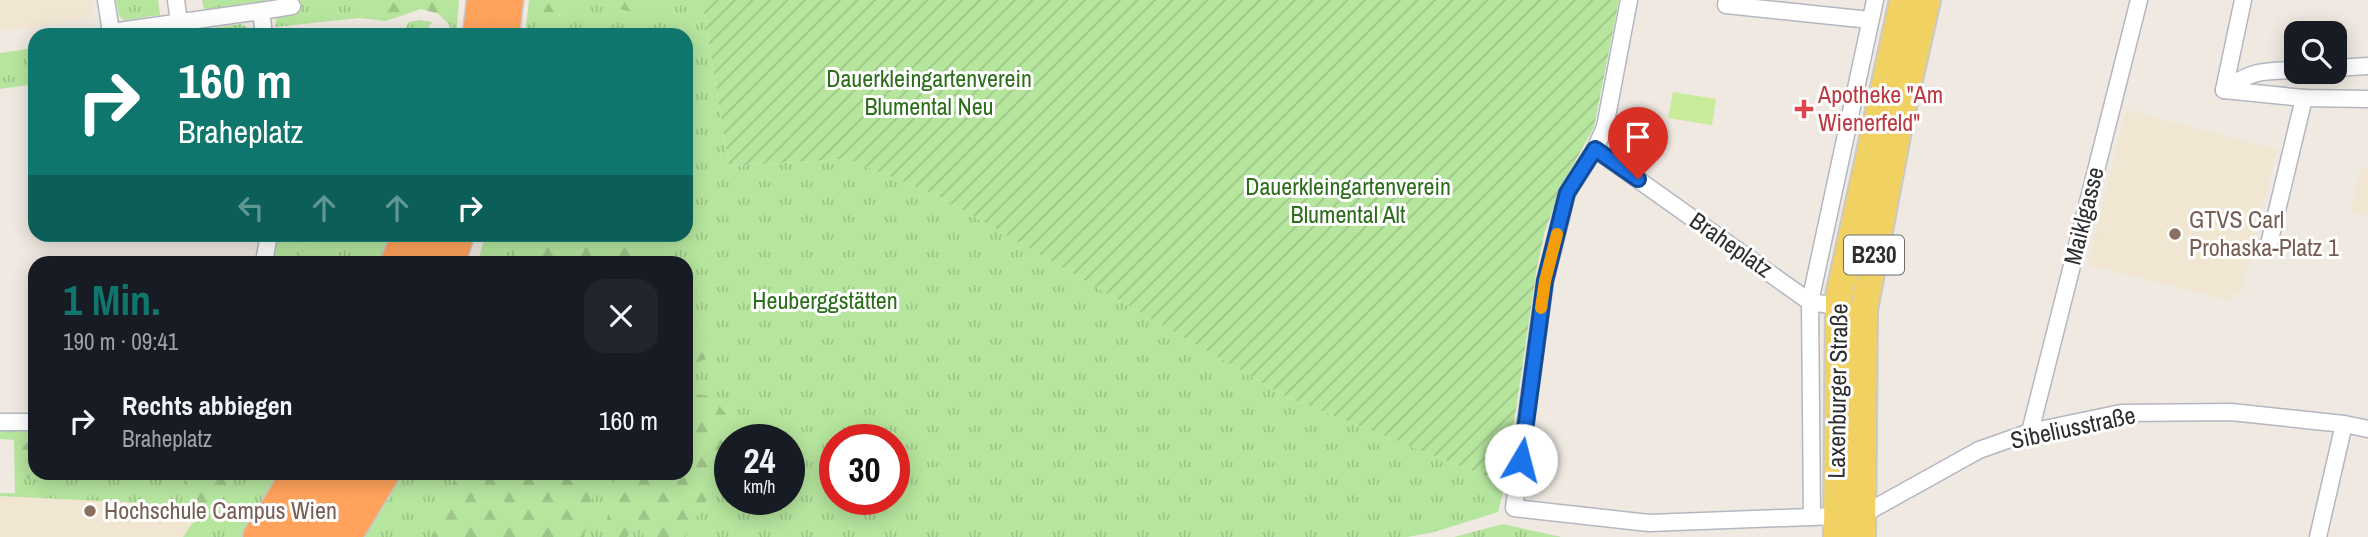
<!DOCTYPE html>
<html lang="de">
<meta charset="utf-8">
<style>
body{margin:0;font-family:"Archivo Narrow",sans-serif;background:#20242c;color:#f1f3f6;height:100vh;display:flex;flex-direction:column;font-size:26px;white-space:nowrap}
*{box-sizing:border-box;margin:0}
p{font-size:23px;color:#9ea1a6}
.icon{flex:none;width:38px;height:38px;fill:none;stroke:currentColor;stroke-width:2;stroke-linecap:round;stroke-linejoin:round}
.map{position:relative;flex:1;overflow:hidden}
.details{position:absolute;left:28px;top:256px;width:665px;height:224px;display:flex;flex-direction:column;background:#171b24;border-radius:21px;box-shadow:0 4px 18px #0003}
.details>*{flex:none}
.guide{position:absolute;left:28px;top:28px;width:665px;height:214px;border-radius:21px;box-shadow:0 4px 18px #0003;background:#0f766e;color:#fff;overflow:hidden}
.fabs{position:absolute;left:2284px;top:21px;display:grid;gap:14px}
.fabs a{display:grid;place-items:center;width:63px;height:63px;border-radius:14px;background:#171b24;box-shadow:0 4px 18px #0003;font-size:35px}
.speed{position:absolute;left:714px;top:424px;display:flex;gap:14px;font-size:35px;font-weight:700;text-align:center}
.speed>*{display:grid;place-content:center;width:91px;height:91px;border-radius:50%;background:#171b24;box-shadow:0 4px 18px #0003;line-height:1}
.speed small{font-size:18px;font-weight:400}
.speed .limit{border:10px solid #d22;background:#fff;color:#111}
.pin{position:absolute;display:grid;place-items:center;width:60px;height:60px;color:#fff;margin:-72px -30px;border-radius:50% 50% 50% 0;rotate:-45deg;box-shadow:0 0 7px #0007}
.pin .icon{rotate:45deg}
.me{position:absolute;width:77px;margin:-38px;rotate:8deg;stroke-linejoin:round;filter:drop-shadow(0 0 5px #0008)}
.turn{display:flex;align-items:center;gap:24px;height:147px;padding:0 35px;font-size:32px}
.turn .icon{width:91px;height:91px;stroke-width:2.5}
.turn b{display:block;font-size:49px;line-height:60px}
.lanes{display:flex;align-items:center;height:66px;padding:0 35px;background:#0003;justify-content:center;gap:35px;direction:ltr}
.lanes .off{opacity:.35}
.round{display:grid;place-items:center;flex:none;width:74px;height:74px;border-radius:21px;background:#20242c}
.summary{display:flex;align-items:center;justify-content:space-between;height:119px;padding:0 35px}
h1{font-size:42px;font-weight:700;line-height:52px;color:#0f766e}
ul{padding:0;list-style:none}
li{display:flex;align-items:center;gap:21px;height:91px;padding:0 35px}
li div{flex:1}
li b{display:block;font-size:26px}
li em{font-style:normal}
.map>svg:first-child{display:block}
.education{fill:#f0e6d1}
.grass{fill:url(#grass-tufts);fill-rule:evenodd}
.forest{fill:url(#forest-firs)}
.garden{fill:url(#garden-furrows)}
.pitch{fill:#c9ec9a}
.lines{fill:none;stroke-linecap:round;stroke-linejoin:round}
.street-casing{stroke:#b4b7c1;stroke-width:19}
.primary-casing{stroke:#c9c9c9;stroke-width:30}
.highway-casing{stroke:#c9c9c9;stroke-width:33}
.street{stroke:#fff;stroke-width:16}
.primary{stroke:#f2d163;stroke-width:26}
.highway{stroke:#ffa35c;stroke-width:30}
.route-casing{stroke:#114b97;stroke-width:18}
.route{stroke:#1a73e8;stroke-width:12}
.slow{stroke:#f59e0b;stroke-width:12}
.health-dot{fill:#e0444e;stroke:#fff;stroke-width:2.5}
.education-dot{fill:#8d6e63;stroke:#fff;stroke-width:2.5}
.labels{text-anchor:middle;stroke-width:6;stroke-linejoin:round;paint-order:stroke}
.shield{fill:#fff;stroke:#6d6d6d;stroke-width:2}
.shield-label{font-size:23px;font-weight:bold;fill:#2e2e2e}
.park-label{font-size:24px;fill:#2c6e1b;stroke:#fff}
.health-label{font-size:24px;fill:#be3a42;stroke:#fff;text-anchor:start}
.street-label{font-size:24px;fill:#2e2e2e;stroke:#fff}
.education-label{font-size:24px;fill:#785e54;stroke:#fff;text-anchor:start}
</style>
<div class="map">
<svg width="2368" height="537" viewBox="0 0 2368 537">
<defs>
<pattern id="grass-tufts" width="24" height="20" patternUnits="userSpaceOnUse" patternTransform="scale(1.75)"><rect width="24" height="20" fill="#b6e59e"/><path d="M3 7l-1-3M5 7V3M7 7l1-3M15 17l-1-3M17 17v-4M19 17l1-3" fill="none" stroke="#9dc588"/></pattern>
<pattern id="forest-firs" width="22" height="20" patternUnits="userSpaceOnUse" patternTransform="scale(1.75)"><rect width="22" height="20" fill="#b6e59e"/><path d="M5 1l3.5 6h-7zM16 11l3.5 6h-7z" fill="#9dc588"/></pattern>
<pattern id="garden-furrows" width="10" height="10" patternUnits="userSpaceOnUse" patternTransform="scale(1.75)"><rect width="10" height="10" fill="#b6e59e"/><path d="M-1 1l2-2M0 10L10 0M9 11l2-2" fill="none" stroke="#9dc588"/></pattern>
</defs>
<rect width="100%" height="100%" fill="#efe9e1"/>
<g class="education">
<path d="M 0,0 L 92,0 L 94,18 L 0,31 Z"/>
<path d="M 2126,110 L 2277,149 L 2240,294 L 2234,293 L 2232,301 L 2088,265 Z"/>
<path d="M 2362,167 L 2368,168 L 2368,216 L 2350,211 Z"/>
<path d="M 0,496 L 162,504 L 197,518 L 183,537 L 0,537 Z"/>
</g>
<g class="grass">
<path d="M 116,0 L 158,0 L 160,15 L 124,20 L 119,16 Z"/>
<path d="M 202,0 L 270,0 L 204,10 Z"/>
<path d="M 297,0 L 396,0 L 359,18 L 275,27 L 277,15 L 298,12 Z"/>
<path d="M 448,0 L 459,0 L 456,35 L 452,35 L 449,24 L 437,13 L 443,15 L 448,9 Z"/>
<path d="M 529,0 L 550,0 L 532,35 L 525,35 Z"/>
<path d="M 565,0 L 702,0 L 729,166 L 847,159 L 938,196 L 1287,397 L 1505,484 L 1498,512 L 1434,532 L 1407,537 L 357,537 L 393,473 L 686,472 L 686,262 L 478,262 L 485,235 L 686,234 L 686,35 L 545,35 L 560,12 ZM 730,439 L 789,439 L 789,499 L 730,499 ZM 835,439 L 894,439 L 894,499 L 835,499 Z"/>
<path d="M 420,20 L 432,22 L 424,34 L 430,35 L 402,35 L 409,22 Z"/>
<path d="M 241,24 L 250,29 L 251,35 L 167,35 Z"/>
<path d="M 373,28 L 377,35 L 319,35 L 366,29 Z"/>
<path d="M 35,48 L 35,84 L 0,89 L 0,53 Z"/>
<path d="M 277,235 L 306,235 L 302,256 L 290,259 L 290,262 L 273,262 Z"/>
<path d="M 314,235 L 398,235 L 389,262 L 312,262 Z"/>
<path d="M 35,430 L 35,440 L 18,446 L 28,479 L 43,472 L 187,473 L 184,482 L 212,513 L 236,473 L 288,473 L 248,537 L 183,537 L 196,518 L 162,504 L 0,496 L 0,493 L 15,493 L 14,440 L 0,439 L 0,431 Z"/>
<path d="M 1503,524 L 1561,537 L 1454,537 Z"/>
</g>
<g class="forest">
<path d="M 396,0 L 448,0 L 448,9 L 443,15 L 421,9 L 386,21 L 359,18 Z"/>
<path d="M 550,0 L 565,0 L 560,12 L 545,35 L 530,35 Z"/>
<path d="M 612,0 L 657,0 L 657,17 L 614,8 Z"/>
<path d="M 306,235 L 314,235 L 312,262 L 290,262 L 290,259 L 302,256 Z"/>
<path d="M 545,235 L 651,234 L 644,262 L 511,262 L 518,244 L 535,248 Z"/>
<path d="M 686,269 L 698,283 L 693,322 L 712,346 L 707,359 L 686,366 L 686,293 L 690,288 L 686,285 Z"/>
<path d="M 686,392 L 713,397 L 731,421 L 728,455 L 713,490 L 684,537 L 645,537 L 637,525 L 627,537 L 604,537 L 615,473 L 686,472 Z"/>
<path d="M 35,440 L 35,472 L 43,473 L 27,479 L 18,446 Z"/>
<path d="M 187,473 L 187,472 L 236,473 L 212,513 L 192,506 L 184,482 Z"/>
<path d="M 458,473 L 597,473 L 584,537 L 432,537 Z"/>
</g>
<path class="garden" d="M 702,0 L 1619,0 L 1594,127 L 1562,185 L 1545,231 L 1537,267 L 1505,484 L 1287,397 L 938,196 L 847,159 L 729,166 Z"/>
<path class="pitch" d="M 1673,92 L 1716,99 L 1712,125 L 1668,118 Z"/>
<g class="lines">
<defs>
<g id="street">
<path d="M 106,0 L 111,32 L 261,11 L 264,35"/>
<path d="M 176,0 L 179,23"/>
<path d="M 1629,0 L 1605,127 L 1595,149 L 1567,193 L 1545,281 L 1514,508 L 1649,523 L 1862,515 L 1979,450 L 2030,432 L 2121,413 L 2231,412 L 2344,424 L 2368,429"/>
<path d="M 1727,0 L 1726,5 L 1870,20"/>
<path d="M 261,11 L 292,6"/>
<path d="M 2334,68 L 2368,66"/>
<path d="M 2224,90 L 2304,98 L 2368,99"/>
<path d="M 2224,90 L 2243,0"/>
<path d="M 2224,90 C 2253,70 2262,71 2296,70"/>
<path d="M 1595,149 L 1810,302 L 1838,306"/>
<path d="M 2269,244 L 2304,98"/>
<path d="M 264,262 L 269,234"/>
<path d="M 0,422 L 35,422"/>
<path d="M 2030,432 L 2139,0"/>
<path d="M 1812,517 L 1810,302 L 1875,0"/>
<path d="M 2318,537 L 2344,424"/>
</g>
<g id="primary">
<path d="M 1837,537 L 1839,296 L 1903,0"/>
<path d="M 1862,537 L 1864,310 L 1900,120 L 1927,0"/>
</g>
<g id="highway">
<path d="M 478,35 L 482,0"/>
<path d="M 504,35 L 508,0"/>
<path d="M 396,262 L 407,234"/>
<path d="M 423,262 L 432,234"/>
<path d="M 450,262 L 459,234"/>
<path d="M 258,537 L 298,472"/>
<path d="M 287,537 L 327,472"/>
<path d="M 317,537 L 356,472"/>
<path d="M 346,537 L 385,472"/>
</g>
</defs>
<use href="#street" class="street-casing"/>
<use href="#primary" class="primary-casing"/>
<use href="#highway" class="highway-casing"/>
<use href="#street" class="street"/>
<use href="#primary" class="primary"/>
<use href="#highway" class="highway"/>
</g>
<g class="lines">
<defs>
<path id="route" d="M 1521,460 L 1545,281 L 1567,193 L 1595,149 L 1638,179"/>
</defs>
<use href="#route" class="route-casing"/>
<use href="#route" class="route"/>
<path class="slow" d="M 1541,308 L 1545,281 L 1557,234"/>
</g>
<path class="health-dot" d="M1800.5 98.5h7v7h7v7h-7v7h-7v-7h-7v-7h7z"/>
<g class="education-dot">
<circle cx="2175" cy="234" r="7"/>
<circle cx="90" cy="511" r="7"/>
</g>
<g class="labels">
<rect class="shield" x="1844" y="235.5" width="60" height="39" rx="5"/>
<g class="shield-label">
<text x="1874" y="263">B230</text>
</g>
<g class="park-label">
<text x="929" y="87">Dauerkleingartenverein<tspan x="929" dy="28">Blumental Neu</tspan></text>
<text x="1348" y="195">Dauerkleingartenverein<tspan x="1348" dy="28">Blumental Alt</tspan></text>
<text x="825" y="309">Heuberggstätten</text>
</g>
<g class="health-label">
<text x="1818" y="103">Apotheke "Am<tspan x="1818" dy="28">Wienerfeld"</tspan></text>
</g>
<g class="street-label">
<text transform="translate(2084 216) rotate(-76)" y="8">Maiklgasse</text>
<text transform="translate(1731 245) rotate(35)" y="8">Braheplatz</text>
<text transform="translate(1838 391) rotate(-89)" y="8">Laxenburger Straße</text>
<text transform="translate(2073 428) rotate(-12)" y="8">Sibeliusstraße</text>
</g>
<g class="education-label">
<text x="2189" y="228">GTVS Carl<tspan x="2189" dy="28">Prohaska-Platz 1</tspan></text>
<text x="104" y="519">Hochschule Campus Wien</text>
</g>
</g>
</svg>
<div class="fabs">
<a><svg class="icon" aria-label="search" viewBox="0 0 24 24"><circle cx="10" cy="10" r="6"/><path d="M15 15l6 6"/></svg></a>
</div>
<div class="speed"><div>24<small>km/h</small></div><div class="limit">30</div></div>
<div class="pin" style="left:1638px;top:179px;background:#d93025"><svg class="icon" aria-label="arrive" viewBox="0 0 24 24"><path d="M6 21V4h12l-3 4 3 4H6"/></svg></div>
<svg class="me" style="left:1521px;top:460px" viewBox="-20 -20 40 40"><circle r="19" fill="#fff"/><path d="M0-13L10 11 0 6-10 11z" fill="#1a73e8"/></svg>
<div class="guide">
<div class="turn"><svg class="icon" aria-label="right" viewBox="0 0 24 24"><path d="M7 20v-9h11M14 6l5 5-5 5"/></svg><div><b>160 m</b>Braheplatz</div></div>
<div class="lanes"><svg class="icon off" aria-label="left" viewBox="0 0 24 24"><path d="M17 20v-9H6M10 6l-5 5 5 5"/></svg><svg class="icon off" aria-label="ahead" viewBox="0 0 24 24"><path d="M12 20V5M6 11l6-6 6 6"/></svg><svg class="icon off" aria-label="ahead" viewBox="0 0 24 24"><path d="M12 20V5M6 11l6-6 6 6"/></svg><svg class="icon" aria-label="right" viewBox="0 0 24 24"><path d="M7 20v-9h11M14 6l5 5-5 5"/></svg></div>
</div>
<section class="details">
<div class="summary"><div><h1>1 Min.</h1><p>190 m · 09:41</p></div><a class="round"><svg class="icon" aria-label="close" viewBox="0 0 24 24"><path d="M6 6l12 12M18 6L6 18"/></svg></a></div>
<ul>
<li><svg class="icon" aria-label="right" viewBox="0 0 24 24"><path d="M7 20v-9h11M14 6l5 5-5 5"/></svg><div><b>Rechts abbiegen</b><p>Braheplatz</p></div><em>160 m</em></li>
</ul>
</section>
</div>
